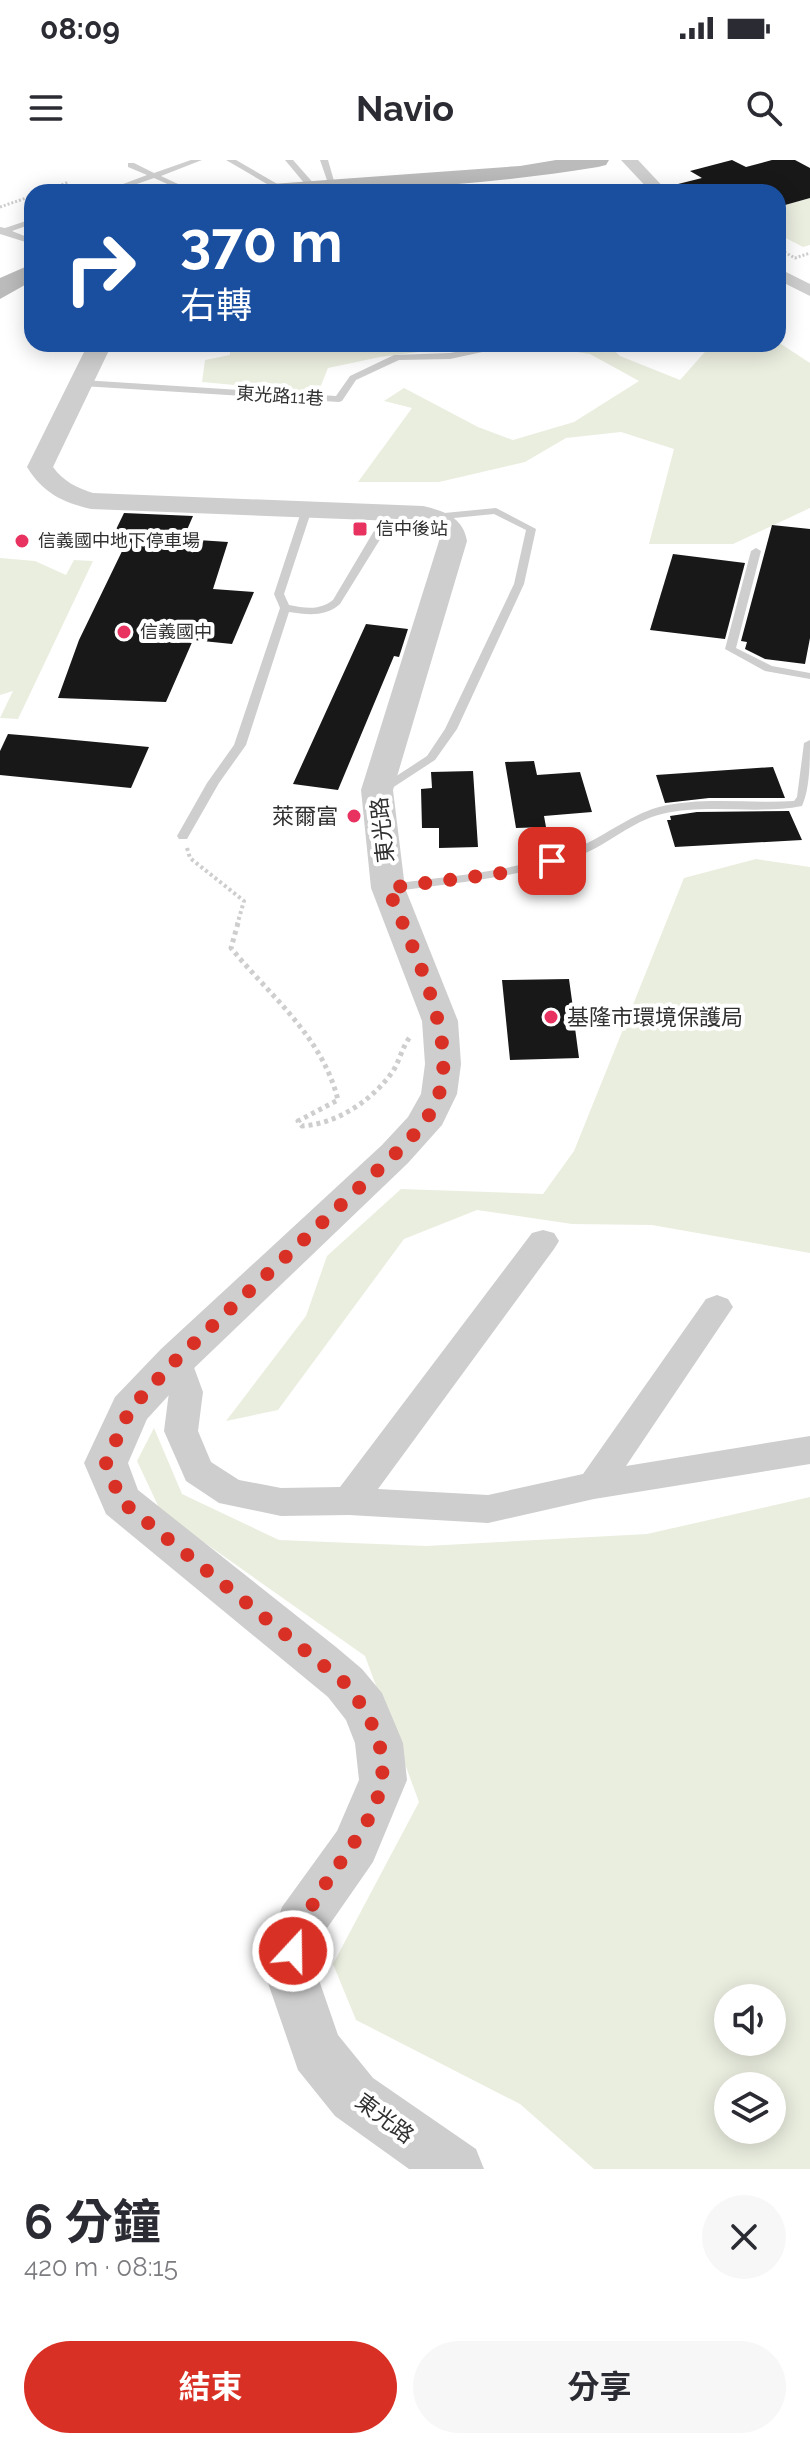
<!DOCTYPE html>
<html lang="zh-TW">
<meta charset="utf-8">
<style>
body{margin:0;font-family:Raleway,"Noto Sans TC",sans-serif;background:#f7f7f7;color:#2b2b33;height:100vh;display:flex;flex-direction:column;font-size:30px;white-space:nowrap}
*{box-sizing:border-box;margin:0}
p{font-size:26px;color:#7c7c81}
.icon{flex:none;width:44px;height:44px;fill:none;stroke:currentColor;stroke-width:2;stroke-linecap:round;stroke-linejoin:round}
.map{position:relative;height:2009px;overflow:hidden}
.panel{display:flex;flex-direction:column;background:#fff;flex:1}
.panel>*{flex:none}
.hud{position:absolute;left:24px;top:24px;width:762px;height:168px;border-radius:24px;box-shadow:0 4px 20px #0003;background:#1a4fa0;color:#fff;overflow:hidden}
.tools{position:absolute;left:714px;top:1824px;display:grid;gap:16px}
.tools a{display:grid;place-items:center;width:72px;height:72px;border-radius:50%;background:#fff;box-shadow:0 4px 20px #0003;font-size:40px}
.pin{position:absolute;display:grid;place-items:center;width:68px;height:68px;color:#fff;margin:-34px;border-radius:16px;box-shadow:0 4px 12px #0006}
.me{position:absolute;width:88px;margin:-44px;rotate:21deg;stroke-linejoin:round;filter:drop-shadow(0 0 6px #0008)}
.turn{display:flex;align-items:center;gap:28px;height:168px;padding:0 24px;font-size:36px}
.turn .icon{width:104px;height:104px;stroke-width:2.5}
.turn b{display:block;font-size:56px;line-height:68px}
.round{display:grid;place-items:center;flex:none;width:84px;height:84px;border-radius:42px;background:#f7f7f7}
.head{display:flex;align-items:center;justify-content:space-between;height:136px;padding:0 24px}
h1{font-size:48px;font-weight:700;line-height:60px}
.action{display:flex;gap:16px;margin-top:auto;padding:16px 24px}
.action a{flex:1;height:92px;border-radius:48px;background:#d93025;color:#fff;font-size:32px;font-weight:700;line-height:92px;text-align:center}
.action a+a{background:#f7f7f7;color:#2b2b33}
.status{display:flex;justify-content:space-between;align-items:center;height:56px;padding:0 40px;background:#fff;direction:ltr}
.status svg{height:22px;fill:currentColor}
header{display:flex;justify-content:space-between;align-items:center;height:104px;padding:0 24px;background:#fff;font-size:36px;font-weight:700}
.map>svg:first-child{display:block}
.green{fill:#eaeedf;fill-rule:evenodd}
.building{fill:#181818}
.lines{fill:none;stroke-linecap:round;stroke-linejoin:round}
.path-far2{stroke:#cecece;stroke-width:3;stroke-dasharray:2 2;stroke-linecap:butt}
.path-far1{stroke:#cecece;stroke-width:4;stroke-dasharray:3 3;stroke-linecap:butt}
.path{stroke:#cecece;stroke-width:5;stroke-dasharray:4 4;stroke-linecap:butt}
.service{fill:#cecece;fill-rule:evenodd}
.minor{fill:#cecece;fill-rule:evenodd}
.tertiary{fill:#cecece;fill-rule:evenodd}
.secondary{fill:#bbb;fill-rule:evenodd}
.route{stroke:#d93025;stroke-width:14;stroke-dasharray:0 25.2}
.poi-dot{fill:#e83360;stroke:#fff;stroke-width:3}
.labels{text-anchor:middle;stroke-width:8;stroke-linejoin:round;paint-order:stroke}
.far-street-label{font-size:18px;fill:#313131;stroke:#fff}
.far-poi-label{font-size:18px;fill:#313131;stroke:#fff;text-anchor:start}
.poi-label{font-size:22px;fill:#313131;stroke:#fff;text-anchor:end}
.street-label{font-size:22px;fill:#313131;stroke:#fff}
</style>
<div class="status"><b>08:09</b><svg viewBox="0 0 49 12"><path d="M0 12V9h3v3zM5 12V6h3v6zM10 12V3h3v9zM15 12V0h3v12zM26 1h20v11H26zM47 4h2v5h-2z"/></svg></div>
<header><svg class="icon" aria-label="menu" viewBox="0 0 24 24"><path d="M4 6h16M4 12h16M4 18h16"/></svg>Navio<svg class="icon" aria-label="search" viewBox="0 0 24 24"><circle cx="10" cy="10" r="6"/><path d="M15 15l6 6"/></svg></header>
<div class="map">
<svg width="810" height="2009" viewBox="0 0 810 2009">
<rect width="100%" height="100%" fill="#fff"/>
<g class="green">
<path d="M 810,38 L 810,85 L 803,87 L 778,74 L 778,47 Z"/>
<path d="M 778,182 L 810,203 L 810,348 L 733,384 L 649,384 L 674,289 L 621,272 L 566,278 L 525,302 L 439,322 L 358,322 L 412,248 L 384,241 L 404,228 L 478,267 L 513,280 L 574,262 L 639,221 L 590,194 L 525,184 L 607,184 L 620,196 L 680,220 L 712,184 Z"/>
<path d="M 230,184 L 481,184 L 380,197 L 328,208 L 318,233 L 202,222 L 205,200 L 230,195 Z"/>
<path d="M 0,398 L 35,401 L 66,415 L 74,400 L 93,401 L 18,559 L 0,558 L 13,531 L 0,535 Z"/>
<path d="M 756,699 L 810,707 L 810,1093 L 652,1065 L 572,1064 L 477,1050 L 404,1079 L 278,1250 L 226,1261 L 306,1156 L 327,1096 L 401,1029 L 543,1034 L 574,991 L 684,718 Z"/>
<path d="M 154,1268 L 182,1334 L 279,1380 L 426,1386 L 647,1374 L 810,1337 L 810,2009 L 594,2009 L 520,1944 L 356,1860 L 333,1804 L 419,1642 L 365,1496 L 161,1352 L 137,1301 ZM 728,1838 L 772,1838 L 772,1882 L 728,1882 ZM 728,1926 L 772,1926 L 772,1970 L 728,1970 Z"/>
</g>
<g class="building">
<path d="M 732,0 L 746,7 L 772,0 L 795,0 L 810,8 L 810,38 L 778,47 L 778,32 L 675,32 L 674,25 L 702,18 L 690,11 Z"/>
<path d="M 124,353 L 193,356 L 183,379 L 228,382 L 213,429 L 254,432 L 232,484 L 193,480 L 166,542 L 58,538 L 79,480 L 125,385 L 109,384 Z"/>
<path d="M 772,365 L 810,369 L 810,478 L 805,504 L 765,499 L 745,489 L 747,482 L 741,481 Z"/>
<path d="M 673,394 L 745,403 L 725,479 L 650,470 Z"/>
<path d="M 366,464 L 408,469 L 399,497 L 394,496 L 338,630 L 293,624 Z"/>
<path d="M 8,574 L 32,576 L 149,587 L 131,628 L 0,615 L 0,591 Z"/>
<path d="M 534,601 L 537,615 L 580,612 L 592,652 L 544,656 L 546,667 L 516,668 L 505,602 Z"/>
<path d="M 773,607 L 785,638 L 709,638 L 665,643 L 656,615 Z"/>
<path d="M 473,611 L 478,687 L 439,688 L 439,668 L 422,668 L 421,629 L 432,628 L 431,612 Z"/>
<path d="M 789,651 L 802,680 L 675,687 L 667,660 L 671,660 L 670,656 L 697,652 Z"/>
<path d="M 569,819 L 573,848 L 616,847 L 617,867 L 575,868 L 579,898 L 510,900 L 502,820 Z"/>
</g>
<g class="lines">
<g class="path-far2">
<path d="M 58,27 L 69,32"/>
<path d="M 43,32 L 69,22"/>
<path d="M 0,47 L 32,36"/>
<path d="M 781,90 L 795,98 L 810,93"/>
</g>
<path class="path-far1" d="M 187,688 L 190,698 L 244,741 L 237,765"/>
<path class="path" d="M 238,763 L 231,788 C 271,837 322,876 338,940 L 298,961 L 302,966 C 337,964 373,940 393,911 C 400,900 402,887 410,877"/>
<g class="service">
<path d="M 191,0 L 202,0 L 161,16 L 195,32 L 185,32 L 154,18 L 114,32 L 102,32 L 147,15 L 128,7 L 128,3 L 134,3 L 154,13 Z"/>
<path d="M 226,0 L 236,0 L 286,29 L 279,31 Z"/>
<path d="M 285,0 L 293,0 L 316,26 L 316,30 L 310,30 Z"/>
<path d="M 320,0 L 328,0 L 336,28 L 329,26 Z"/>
<path d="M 32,59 L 32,64 L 12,71 L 32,79 L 32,84 L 0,74 L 0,67 L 5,68 Z"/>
<path d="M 501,184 L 514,185 L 450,199 L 399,200 L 356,220 L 342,241 L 339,242 L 82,226 L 77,223 L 82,220 L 336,236 L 350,216 L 394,195 L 450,193 Z"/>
<path d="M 307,346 L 312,349 L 284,434 L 289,445 C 305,448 319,451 333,440 L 381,359 L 389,350 L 397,352 L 340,444 C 325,457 308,455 289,452 L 246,585 L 219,623 L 187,679 L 179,679 L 177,676 L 207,623 L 234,585 L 280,448 L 274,434 L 302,349 Z"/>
<path d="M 496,348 L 536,369 L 524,424 L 457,569 L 435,600 L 383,634 L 375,634 L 375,630 L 427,596 L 445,569 L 514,424 L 526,370 L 494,354 L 434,360 L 429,357 L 434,354 Z"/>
<path d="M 756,388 L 761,391 L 736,488 L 772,506 L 810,513 L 810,519 L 765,511 L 725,489 L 751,391 Z"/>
<path d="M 810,580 C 810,601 810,628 802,646 C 756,655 708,643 662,654 C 632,661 609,684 581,695 C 520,718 453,723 389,732 L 383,728 L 389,724 C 450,716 513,712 571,690 C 602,679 627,656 659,647 C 703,636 750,644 794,641 L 797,637 L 804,583 Z"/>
</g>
<g class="minor">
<path d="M 621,0 L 638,0 L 668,32 L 651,32 Z"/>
<path d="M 778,108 L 810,124 L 810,136 L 778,120 Z"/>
<path d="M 543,1070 L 554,1073 L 559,1081 L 554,1089 L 378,1329 L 488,1335 L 583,1314 L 706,1139 L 717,1135 L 728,1139 L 733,1147 L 626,1306 L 810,1276 L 810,1304 L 594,1339 L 488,1363 L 349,1355 L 281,1356 L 219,1343 L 186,1321 L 164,1271 L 169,1232 L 160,1200 L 164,1191 L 176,1187 L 188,1191 L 203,1232 L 198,1271 L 211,1302 L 239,1320 L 281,1328 L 340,1327 L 532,1073 Z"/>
</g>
<path class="tertiary" d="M 88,184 L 112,184 L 53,307 C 63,321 77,328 93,333 L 423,346 C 444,351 463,357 467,381 L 393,630 L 405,728 L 458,861 L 461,904 L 457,934 L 442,965 L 408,1003 L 191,1211 L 147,1259 L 128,1303 L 138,1330 L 336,1487 L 362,1509 L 382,1533 L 403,1583 L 407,1620 L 373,1702 L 323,1774 L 319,1791 L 320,1823 L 338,1875 L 373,1918 L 476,1989 L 484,2009 L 409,2009 L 335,1956 L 298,1910 L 268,1823 L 267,1791 L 282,1747 L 337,1671 L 359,1620 L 355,1583 L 346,1560 L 328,1537 L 106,1354 L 84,1303 L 115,1237 L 161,1189 L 382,985 L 408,957 L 421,934 L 425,904 L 422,861 L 371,728 L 361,630 L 439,381 C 438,369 432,366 421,362 L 91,349 C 62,342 43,333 27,307 Z"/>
<g class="secondary">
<path d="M 556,0 L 609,0 L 606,5 L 598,7 C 481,26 364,32 246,32 L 250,27 L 258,25 L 520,6 Z"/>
<path d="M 32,104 L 32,121 L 0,139 L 0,118 Z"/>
</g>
</g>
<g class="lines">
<path class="route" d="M 293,1791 C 321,1687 443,1643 345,1523 L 121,1341 L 106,1303 L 130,1249 L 176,1200 L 395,994 C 413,976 431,959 439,934 C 458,875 410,784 388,728 L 525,710 L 552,701"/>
</g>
<g class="poi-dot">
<rect x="352" y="361" width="16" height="16" rx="4"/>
<circle cx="22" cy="381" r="8"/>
<circle cx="124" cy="472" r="8"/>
<circle cx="354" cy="656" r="8"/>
<circle cx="551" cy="857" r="8"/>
</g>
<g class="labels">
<g class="far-street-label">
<text transform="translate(280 236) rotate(4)" y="6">東光路11巷</text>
</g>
<g class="far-poi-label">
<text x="376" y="375">信中後站</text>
<text x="38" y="387">信義國中地下停車場</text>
<text x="140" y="478">信義國中</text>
</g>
<g class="poi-label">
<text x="338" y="664">萊爾富</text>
<text x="567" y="865" text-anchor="start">基隆市環境保護局</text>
</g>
<g class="street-label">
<text transform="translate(382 670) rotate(-96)" y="8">東光路</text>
<text transform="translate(385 1958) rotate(37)" y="8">東光路</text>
</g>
</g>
</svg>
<div class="tools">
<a><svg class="icon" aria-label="sound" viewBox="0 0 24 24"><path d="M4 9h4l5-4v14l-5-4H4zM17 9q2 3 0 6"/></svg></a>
<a><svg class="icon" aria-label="layers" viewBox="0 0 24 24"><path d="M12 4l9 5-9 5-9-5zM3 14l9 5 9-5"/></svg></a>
</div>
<div class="pin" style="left:552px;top:701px;background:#d93025"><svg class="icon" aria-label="arrive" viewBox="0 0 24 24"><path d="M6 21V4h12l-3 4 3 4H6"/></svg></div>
<svg class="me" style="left:293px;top:1791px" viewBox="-20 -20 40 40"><circle r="17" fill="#d93025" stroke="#fff" stroke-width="3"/><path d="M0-11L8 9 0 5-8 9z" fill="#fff"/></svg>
<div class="hud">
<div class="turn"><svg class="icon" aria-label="right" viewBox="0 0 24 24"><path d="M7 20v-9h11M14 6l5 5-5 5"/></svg><div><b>370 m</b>右轉</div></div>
</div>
</div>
<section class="panel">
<div class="head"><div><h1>6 分鐘</h1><p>420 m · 08:15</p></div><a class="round"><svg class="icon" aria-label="close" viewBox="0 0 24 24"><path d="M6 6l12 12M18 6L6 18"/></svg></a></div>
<div class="action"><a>結束</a><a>分享</a></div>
</section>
